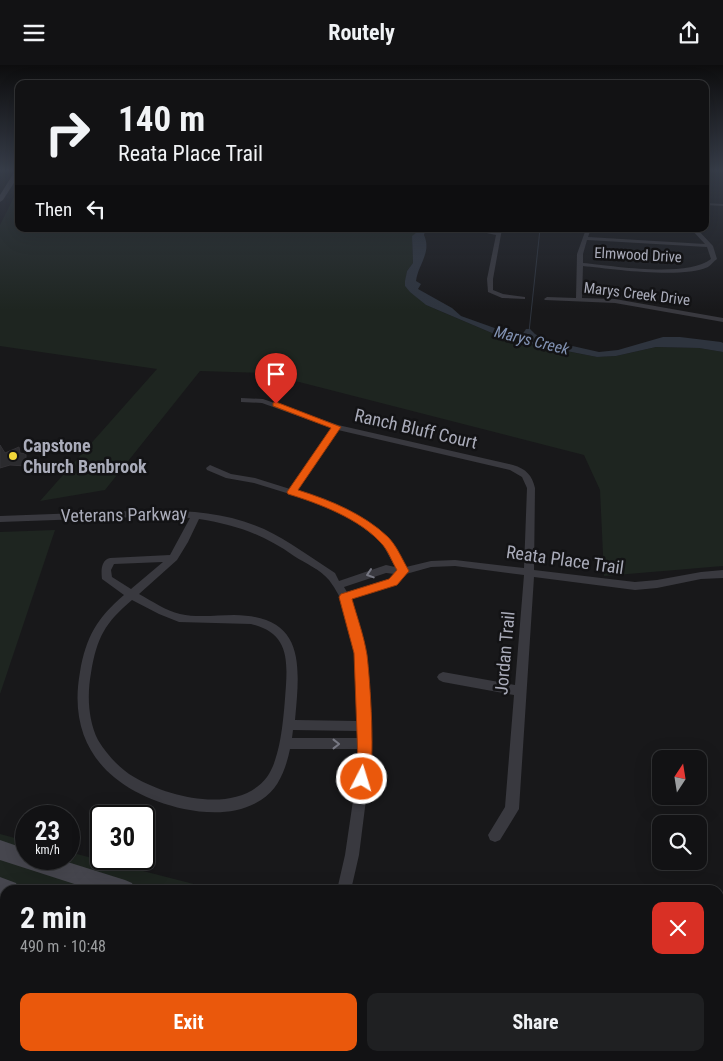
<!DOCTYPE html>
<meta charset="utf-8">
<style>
body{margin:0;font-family:"Roboto Condensed",sans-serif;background:#1f2022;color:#f1f3f6;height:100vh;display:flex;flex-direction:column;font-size:19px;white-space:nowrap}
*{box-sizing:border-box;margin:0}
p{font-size:16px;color:#9c9ea0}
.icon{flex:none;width:28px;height:28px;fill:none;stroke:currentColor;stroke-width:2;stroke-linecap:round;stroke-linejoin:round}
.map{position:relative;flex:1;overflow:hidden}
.side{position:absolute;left:0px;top:820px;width:724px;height:176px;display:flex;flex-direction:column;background:#121214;border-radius:15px 15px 0 0;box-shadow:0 5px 20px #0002,0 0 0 1px #313234}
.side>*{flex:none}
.banner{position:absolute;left:15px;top:15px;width:694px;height:152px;border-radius:10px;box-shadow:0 5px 20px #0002,0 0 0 1px #313234;background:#121214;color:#f1f3f6;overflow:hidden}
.needle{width:32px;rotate:12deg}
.fabs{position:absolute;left:652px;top:685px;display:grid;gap:10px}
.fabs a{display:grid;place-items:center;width:55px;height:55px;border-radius:10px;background:#121214;box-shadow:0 5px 20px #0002,0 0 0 1px #313234;font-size:25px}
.speed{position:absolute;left:15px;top:740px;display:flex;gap:10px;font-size:25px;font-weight:700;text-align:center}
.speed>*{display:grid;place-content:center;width:65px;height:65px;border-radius:50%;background:#121214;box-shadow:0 5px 20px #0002,0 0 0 1px #313234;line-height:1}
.speed small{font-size:12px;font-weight:400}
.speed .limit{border:2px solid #111;border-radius:8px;background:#fff;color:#111}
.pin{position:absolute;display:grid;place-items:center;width:42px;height:42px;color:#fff;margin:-51px -21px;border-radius:50% 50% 50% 0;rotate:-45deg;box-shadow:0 0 5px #0007}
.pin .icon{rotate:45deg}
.me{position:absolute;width:55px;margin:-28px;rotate:5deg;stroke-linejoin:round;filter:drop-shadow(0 0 4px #0008)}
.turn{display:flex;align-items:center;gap:18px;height:105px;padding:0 20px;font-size:22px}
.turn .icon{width:65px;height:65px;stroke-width:2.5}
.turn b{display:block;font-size:35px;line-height:42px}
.then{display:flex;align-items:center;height:48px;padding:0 20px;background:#0003;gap:10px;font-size:19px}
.round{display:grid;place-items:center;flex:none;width:52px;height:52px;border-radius:10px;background:#1f2022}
.summary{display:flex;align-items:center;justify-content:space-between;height:85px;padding:0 20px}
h1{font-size:30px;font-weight:700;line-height:38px}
.action{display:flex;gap:10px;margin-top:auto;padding:10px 20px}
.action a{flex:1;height:58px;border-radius:10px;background:#ea580c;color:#fff;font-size:20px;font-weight:700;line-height:58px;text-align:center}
.action a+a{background:#1f2022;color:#f1f3f6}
header{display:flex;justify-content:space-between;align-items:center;height:65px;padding:0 20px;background:#121214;font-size:22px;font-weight:700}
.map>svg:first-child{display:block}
.green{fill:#1e2520}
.water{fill:#2e343e}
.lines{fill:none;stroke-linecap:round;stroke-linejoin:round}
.stream{stroke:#2e343e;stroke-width:1}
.building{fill:#2b2b2e;stroke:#333236}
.street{fill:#39393f;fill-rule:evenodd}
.secondary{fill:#47474f;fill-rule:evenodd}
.oneway{stroke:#777883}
.route{fill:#ea580c;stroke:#983908}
.poi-dot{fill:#f1d639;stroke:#131315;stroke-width:2}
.labels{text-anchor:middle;stroke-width:5;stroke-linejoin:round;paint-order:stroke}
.far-street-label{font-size:15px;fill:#aaacba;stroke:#131315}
.far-water-label{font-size:16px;font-style:italic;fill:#8293b4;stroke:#131315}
.street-label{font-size:18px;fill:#aaacba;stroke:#131315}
.poi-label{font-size:18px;font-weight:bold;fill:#aaacba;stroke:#131315;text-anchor:start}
</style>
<header><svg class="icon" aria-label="menu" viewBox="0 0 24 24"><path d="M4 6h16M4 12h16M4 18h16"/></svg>Routely<svg class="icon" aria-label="share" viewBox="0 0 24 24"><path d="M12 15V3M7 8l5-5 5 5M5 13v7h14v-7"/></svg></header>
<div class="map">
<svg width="723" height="996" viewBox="0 0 723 996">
<rect width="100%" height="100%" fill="#18181a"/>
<g class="green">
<path d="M 19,122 L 19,164 L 415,164 L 417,167 L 412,172 L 413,198 L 407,206 L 405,221 L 426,240 L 506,274 L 597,292 L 616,291 L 656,282 L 699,283 L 723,287 L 723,501 L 604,511 L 600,425 L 584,390 L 264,308 L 200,306 L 105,425 L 40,436 L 157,304 L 0,281 L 0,160 Z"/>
<path d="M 55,465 L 0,629 L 0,467 Z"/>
<path d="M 0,769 L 26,776 L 26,794 L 69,794 L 69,787 L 217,825 L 5,825 L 5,991 L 276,991 L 275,996 L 0,996 Z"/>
</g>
<path class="water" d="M 415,164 L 423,164 L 425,166 L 424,170 C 432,187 418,200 416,216 L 421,219 L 418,224 L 452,243 L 461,251 L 517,271 L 522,270 L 526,264 L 530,264 L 535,269 L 546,275 L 599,287 L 618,285 L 663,272 L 680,272 L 721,277 L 723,278 L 723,287 L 699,283 L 656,282 L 616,291 L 597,292 L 506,274 L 426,240 L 410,227 L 405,221 L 405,216 L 407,206 L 413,198 L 412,171 L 417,167 Z"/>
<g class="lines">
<path class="stream" d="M 529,267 L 540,164"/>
</g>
<path class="building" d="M 0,380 L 5,388 L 19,382 L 20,388 L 26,389 L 26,401 L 10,400 L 0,403 Z"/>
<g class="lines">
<g class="street">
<path d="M 705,138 L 723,139 L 723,141 L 705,140 Z"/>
<path d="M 468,164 L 478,164 L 497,167 L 498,164 L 502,164 L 493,214 L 493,225 L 503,229 L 525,232 L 525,234 L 502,233 L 488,227 L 487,214 L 496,170 Z"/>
<path d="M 586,164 L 591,164 L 588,172 L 705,179 L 691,164 L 697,164 L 713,181 L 717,194 C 714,196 711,200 708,202 C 682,214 612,204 583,201 L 582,233 L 615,234 L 723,253 L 723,257 L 615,238 L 545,235 L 544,234 L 547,232 L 576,233 L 577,189 ZM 587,175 L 707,182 L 711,194 C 687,213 614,201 583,198 L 583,189 Z"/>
<path d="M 241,333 L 263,334 L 338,360 L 513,400 C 526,404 532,410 535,423 L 534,505 L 635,517 L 657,515 L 701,507 L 723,505 L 723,513 L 701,514 L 657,523 L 635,525 L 534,512 L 519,744 L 500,775 L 495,777 L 490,775 L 488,770 L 505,742 L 514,630 L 443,617 L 439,615 L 437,612 L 439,609 L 443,607 L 515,620 L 524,510 L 455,501 L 431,502 L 406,509 L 397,520 L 351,534 L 362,567 L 366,588 L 371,695 L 359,790 L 351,825 L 337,825 L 345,790 L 359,695 L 358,684 L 290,684 C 286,703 279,724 261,735 C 238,750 209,749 184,744 C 113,728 66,684 80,607 C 86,572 97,553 124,530 L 102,514 C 101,506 101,495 110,493 L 170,490 L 190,453 L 166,451 L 0,457 L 0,451 C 35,450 71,448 106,447 C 160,445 214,442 264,464 C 289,476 312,493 335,508 L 339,516 L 386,500 L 395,502 L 382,478 L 360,460 L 338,447 L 319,438 L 254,418 L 226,413 L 207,405 L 206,403 L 210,400 L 231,409 L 255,413 L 290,424 L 331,363 L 262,338 L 241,337 ZM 338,365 L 510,405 L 522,412 L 527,423 L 524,503 L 455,495 L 431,496 L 406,502 L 389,474 L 366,456 L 325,434 L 297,426 ZM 199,454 C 236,460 263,469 294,491 C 305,498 321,505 329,515 C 358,552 355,611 358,656 L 295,655 C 300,600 306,551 234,550 C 217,550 198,553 180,549 C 166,546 152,536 139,529 L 177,495 L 188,477 ZM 163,497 L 131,524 L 112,512 L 111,505 L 114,499 ZM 386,508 L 395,509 L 389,514 L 347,527 L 344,522 ZM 132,535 L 159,549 L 179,557 L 251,559 C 285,567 288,589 286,620 C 284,646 282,691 267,712 C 238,750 170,733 134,712 C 120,704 107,690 98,675 C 88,655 87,630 91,608 C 97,572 105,558 132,535 ZM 293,665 L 358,666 L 358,673 L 292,673 Z"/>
<path d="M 719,954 L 723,955 L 723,971 L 719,970 Z"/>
<path d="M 659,991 L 694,991 L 696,996 L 660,996 Z"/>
</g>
<g class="secondary">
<path d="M 15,106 L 19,106 L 19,110 L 3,135 L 0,137 L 0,130 Z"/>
<path d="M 0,775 L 26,784 L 26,794 L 58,794 L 125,815 L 132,818 L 135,825 L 93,825 L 0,795 Z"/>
<path d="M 0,812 L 16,818 L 19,825 L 5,825 L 5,834 L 0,832 Z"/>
<path d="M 286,991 L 310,991 L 308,996 L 284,996 Z"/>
</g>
</g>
<defs><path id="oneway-chevron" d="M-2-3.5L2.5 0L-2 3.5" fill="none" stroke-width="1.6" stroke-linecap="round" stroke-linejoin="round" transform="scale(1.25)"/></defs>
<g class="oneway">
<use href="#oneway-chevron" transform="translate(370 509) rotate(162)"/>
<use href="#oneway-chevron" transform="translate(336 679)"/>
</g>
<linearGradient id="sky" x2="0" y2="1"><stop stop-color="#0d0d0e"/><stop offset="0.43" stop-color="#373d49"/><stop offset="1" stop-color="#373d49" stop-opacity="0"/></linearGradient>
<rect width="723" height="245" fill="url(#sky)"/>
<path class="route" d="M 276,337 L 341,362 L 298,425 C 330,435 364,449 388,472 C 397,481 403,496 409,506 L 397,520 L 352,534 C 357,552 364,571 367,590 C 370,614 376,700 368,719 L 362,721 L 357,719 L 355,714 L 358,695 L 354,588 L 339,532 L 341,529 L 389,514 L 397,505 C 392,497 388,485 381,478 C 360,454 318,438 288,429 L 287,427 L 331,363 L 273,341 L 273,338 Z"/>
<circle class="poi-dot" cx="13" cy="391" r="5"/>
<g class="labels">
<g class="far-street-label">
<text transform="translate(638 190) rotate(3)" y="5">Elmwood Drive</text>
<text transform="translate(637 229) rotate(7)" y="5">Marys Creek Drive</text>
</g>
<g class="far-water-label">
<text transform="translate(532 275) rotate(14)" y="6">Marys Creek</text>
</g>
<g class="street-label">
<text transform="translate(416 364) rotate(13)" y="6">Ranch Bluff Court</text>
<text transform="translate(124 450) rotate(-1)" y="6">Veterans Parkway</text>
<text transform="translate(565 495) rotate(8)" y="6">Reata Place Trail</text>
<text transform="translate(505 588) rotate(-85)" y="6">Jordan Trail</text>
</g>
<g class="poi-label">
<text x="23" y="387">Capstone<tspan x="23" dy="21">Church Benbrook</tspan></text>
</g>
</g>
</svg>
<div class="fabs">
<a><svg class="needle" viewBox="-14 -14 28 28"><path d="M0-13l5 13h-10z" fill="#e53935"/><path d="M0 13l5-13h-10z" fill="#9c9ea0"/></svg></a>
<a><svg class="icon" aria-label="search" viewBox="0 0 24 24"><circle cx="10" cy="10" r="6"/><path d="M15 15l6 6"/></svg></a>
</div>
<div class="speed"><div>23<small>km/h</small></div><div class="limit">30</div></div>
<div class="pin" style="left:276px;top:339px;background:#d93025"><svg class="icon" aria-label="arrive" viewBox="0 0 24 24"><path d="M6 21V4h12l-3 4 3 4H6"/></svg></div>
<svg class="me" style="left:362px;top:714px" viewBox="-20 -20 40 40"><circle r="17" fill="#ea580c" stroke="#fff" stroke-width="3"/><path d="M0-11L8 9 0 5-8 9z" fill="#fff"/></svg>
<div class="banner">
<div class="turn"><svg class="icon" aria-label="right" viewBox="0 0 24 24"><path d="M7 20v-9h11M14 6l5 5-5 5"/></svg><div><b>140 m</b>Reata Place Trail</div></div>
<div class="then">Then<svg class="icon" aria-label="left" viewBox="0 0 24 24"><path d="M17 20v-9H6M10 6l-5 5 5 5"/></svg></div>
</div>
<section class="side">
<div class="summary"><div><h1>2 min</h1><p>490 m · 10:48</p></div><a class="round" style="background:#d93025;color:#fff"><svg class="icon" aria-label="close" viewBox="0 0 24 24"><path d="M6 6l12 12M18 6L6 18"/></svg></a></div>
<div class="action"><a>Exit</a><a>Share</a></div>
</section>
</div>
